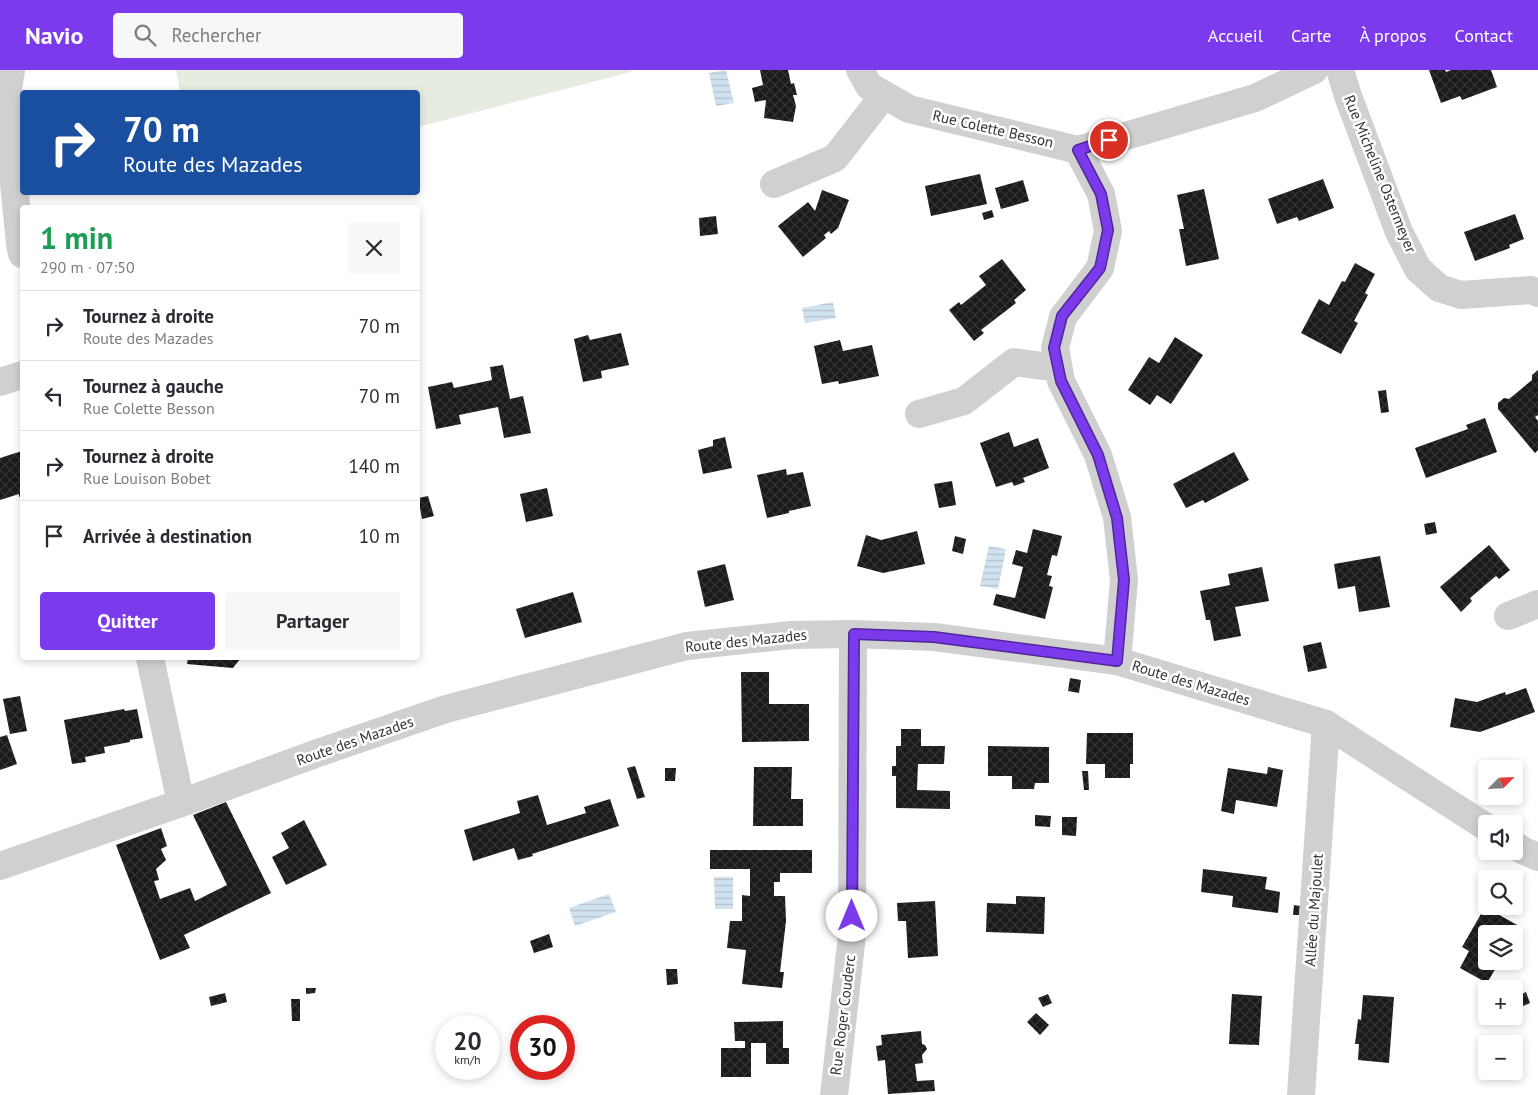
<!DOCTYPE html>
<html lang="fr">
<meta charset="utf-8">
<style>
body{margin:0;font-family:"PT Sans",sans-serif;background:#f7f7f7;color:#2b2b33;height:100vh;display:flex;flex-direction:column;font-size:19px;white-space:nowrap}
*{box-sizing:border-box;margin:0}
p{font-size:16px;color:#7c7c81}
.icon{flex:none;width:28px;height:28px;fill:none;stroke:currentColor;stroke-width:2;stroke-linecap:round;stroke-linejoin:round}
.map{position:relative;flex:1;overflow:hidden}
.drawer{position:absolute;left:20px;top:135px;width:400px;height:455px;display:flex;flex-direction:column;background:#fff;border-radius:5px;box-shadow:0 2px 8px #0003}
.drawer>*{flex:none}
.top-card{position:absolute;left:20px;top:20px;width:400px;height:105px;border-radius:5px;box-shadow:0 2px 8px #0003;background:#1a4fa0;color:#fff;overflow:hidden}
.needle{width:32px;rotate:66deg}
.buttons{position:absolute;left:1478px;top:690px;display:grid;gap:10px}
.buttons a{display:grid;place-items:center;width:45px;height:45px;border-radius:5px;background:#fff;box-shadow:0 2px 8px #0003;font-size:25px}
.speed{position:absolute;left:435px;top:945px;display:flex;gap:10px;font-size:25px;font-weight:700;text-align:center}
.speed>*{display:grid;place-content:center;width:65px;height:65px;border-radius:50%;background:#fff;box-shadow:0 2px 8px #0003;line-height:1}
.speed small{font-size:12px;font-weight:400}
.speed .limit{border:8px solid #d22;background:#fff;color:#111}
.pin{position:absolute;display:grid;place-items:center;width:42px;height:42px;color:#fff;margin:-21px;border:2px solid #fff;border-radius:50%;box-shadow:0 1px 5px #0007}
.me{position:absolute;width:55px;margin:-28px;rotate:0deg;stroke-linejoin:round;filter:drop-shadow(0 0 4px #0008)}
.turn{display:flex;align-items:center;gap:18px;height:105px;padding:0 20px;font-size:22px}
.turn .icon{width:65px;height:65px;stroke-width:2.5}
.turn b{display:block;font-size:35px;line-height:42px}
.round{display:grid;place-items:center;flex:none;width:52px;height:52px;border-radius:5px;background:#f7f7f7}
.overview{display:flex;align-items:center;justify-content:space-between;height:85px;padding:0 20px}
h1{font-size:30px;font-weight:800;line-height:38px;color:#1e9e55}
.action{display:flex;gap:10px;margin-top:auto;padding:10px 20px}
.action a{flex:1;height:58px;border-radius:5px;background:#7c3aed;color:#fff;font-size:20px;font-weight:800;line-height:58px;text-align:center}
.action a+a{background:#f7f7f7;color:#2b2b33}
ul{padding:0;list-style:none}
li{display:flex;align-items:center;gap:15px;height:70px;padding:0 20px;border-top:1px solid #e1e1e2}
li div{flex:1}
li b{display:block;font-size:19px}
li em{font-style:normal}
header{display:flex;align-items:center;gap:30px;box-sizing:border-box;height:70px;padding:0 25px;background:#7c3aed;color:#fff}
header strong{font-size:24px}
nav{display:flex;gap:28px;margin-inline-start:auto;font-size:18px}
.search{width:350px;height:45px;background:#f7f7f7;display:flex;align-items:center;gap:12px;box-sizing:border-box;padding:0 18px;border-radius:5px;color:#7c7c81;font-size:19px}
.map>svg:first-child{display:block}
.grass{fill:#e6ecdf}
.water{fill:url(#water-rules)}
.building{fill:url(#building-cross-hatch)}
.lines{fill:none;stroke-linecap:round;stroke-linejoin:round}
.minor{stroke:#d0d0d0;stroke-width:28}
.route-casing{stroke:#51269a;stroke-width:12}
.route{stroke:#7c3aed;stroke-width:9}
.labels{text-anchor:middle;stroke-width:5;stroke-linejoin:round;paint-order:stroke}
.street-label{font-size:15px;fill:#333;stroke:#fff}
</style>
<header>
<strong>Navio</strong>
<div class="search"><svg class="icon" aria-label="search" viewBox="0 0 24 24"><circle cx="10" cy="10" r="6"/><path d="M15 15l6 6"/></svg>Rechercher</div>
<nav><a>Accueil</a><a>Carte</a><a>À propos</a><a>Contact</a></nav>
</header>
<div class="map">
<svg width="1538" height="1025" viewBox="0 0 1538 1025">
<defs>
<pattern id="water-rules" width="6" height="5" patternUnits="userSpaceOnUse" patternTransform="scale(1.25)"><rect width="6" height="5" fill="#cfe2ee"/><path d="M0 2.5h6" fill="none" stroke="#b2c2cd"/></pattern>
<pattern id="building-cross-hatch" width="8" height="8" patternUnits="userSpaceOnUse" patternTransform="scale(1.25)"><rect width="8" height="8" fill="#1a1a1a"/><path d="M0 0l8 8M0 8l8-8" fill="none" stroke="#333"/></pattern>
</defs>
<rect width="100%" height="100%" fill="#fff"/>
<path class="grass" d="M 176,0 L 631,0 L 631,2 L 418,57 L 418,22 L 180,22 Z"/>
<g class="water">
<path d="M 726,0 L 734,33 L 716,36 L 709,3 Z"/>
<path d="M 833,232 L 836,248 L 805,253 L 802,238 Z"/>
<path d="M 989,476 L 1006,479 L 998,519 L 980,516 Z"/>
<path d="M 714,807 L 733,807 L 733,839 L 715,839 Z"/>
<path d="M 609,824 L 616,842 L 575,856 L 569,838 Z"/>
</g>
<g class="building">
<path d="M 760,0 L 788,0 L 791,14 L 794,13 L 797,25 L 793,25 L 796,36 L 793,52 L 764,48 L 766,30 L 755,32 L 752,18 L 763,15 Z"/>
<path d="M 1429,0 L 1445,0 L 1446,2 L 1451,0 L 1491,0 L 1497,17 L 1462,30 L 1460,26 L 1441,33 Z"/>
<path d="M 980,104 L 987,134 L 931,146 L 925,116 Z"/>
<path d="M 1323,109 L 1334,138 L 1299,151 L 1297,147 L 1277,154 L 1268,129 Z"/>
<path d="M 1023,110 L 1029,131 L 1001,139 L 995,118 Z"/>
<path d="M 1204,119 L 1219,189 L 1186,196 L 1179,159 L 1184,159 L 1177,125 Z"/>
<path d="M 822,120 L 849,130 L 838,158 L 831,164 L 829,161 L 824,165 L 826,168 L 803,187 L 778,156 L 808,132 L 815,141 Z"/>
<path d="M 992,140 L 994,147 L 984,150 L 982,143 Z"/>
<path d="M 1515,144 L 1524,169 L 1509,175 L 1510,178 L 1475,191 L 1464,162 Z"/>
<path d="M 716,146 L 718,164 L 700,166 L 699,148 Z"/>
<path d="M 1002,189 L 1026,220 L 1014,230 L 1016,233 L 981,260 L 984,263 L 974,271 L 949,240 L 959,232 L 961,235 L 986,215 L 979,206 Z"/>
<path d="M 1355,193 L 1375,204 L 1365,223 L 1368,225 L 1354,251 L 1358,253 L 1341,284 L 1301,263 L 1319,229 L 1329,235 L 1342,211 L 1345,212 Z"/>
<path d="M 621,263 L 629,295 L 601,301 L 602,308 L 583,312 L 574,269 L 588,265 L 590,270 Z"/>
<path d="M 1175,267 L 1203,285 L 1171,334 L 1157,325 L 1150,335 L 1128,320 L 1149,287 L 1159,293 Z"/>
<path d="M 840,270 L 843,281 L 872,275 L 879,306 L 839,314 L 838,311 L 822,314 L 814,276 Z"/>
<path d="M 503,295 L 510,329 L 523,326 L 531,363 L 504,368 L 498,337 L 459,345 L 461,354 L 436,359 L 428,317 L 452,312 L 454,318 L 492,310 L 490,297 Z"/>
<path d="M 1538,300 L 1538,345 L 1535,347 L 1538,351 L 1538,380 L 1535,383 L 1498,339 L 1498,333 L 1504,328 L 1509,329 L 1532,310 L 1532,305 Z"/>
<path d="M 1386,320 L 1389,342 L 1381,343 L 1378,321 Z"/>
<path d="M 1485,348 L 1497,382 L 1426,408 L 1415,378 L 1468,359 L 1466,355 Z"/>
<path d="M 1009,362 L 1014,377 L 1038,368 L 1049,398 L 1023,408 L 1025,412 L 1014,416 L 1012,412 L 996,417 L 980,373 Z"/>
<path d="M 725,367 L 732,398 L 703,404 L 698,380 L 713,376 L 713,370 Z"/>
<path d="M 22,381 L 22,425 L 19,427 L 19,424 L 0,430 L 0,388 Z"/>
<path d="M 1234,382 L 1249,410 L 1205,433 L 1203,430 L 1186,438 L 1173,414 Z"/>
<path d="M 786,399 L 787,405 L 803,402 L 811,436 L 789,441 L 789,443 L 767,448 L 757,405 Z"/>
<path d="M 952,411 L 956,435 L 939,438 L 934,414 Z"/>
<path d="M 547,418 L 553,446 L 526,452 L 520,424 Z"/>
<path d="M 428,426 L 434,446 L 422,449 L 418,428 Z"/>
<path d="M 1435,452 L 1437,463 L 1426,465 L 1424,454 Z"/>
<path d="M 1033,459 L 1062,466 L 1057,486 L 1052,485 L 1047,505 L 1052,506 L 1049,516 L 1053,517 L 1045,549 L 993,535 L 996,524 L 1015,528 L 1023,497 L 1012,494 L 1016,480 L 1027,483 Z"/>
<path d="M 917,461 L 925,494 L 883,503 L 857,496 L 866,465 L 881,470 Z"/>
<path d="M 955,466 L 966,469 L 963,484 L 952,481 Z"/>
<path d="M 1489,475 L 1510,500 L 1499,509 L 1496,506 L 1470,528 L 1472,531 L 1461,542 L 1440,517 Z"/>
<path d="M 1380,486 L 1390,537 L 1359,542 L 1355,516 L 1338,519 L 1334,494 Z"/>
<path d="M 725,494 L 734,530 L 705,537 L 697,501 Z"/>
<path d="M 1262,497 L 1269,531 L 1235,537 L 1241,566 L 1214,571 L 1210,550 L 1206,550 L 1200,521 L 1230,515 L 1228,504 Z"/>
<path d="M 573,522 L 582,552 L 525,568 L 516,539 Z"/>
<path d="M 1321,572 L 1327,598 L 1308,602 L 1303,576 Z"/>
<path d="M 188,588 L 241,588 L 233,598 L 187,594 Z"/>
<path d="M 741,602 L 769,602 L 769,634 L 809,634 L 809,671 L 742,672 Z"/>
<path d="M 1070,608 L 1081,610 L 1079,623 L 1068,621 Z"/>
<path d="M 1526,618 L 1535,642 L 1480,662 L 1450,657 L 1455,628 L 1477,632 L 1505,622 L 1506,625 Z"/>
<path d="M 20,626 L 27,661 L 10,664 L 3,629 Z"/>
<path d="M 124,639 L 125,641 L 137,639 L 143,668 L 130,670 L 130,672 L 104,677 L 105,683 L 85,687 L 86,692 L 72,694 L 64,650 Z"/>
<path d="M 901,659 L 921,659 L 921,676 L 945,676 L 944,694 L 918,694 L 917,720 L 950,721 L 950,739 L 896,738 L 896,706 L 892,706 L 892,696 L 896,696 L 896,676 L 901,676 Z"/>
<path d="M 1087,663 L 1133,663 L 1133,694 L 1130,694 L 1130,708 L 1105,708 L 1105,694 L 1086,694 Z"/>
<path d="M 7,665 L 17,694 L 0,700 L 0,667 Z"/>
<path d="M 988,676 L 1049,677 L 1049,713 L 1035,713 L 1034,719 L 1012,719 L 1012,706 L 988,706 Z"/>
<path d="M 635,696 L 645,727 L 637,729 L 627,698 Z"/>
<path d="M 754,697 L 792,697 L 791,729 L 803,729 L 803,756 L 753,756 Z"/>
<path d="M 1268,697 L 1283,700 L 1277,737 L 1236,730 L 1234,744 L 1221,741 L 1228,698 L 1267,704 Z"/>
<path d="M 665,698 L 676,698 L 675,711 L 665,711 Z"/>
<path d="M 1082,701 L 1088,701 L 1089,720 L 1084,720 Z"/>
<path d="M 538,725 L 547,755 L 586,743 L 584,737 L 610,729 L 619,756 L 532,784 L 533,786 L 518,790 L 514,778 L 473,791 L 464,760 L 520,743 L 517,731 Z"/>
<path d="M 226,732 L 271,823 L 184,865 L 190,878 L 160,890 L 116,775 L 161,758 L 167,776 L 161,779 L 166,790 L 156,799 L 159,810 L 154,811 L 160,829 L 190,818 L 195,831 L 227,815 L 193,745 Z"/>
<path d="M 1035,745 L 1051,746 L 1050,757 L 1035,756 Z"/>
<path d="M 1062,747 L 1077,747 L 1076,766 L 1062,765 Z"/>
<path d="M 304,750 L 327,795 L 286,815 L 272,787 L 289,778 L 281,763 Z"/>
<path d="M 710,780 L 812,780 L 812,803 L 780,803 L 780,812 L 774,812 L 774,826 L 785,826 L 786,851 L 780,902 L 784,902 L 782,918 L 742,914 L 746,880 L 727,878 L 730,851 L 742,851 L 742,825 L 750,826 L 750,799 L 710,799 Z"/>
<path d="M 1203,799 L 1267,807 L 1265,819 L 1280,822 L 1278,843 L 1232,837 L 1233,826 L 1201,822 Z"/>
<path d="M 1016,826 L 1045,827 L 1044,864 L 986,862 L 987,833 L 1016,834 Z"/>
<path d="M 935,831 L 938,886 L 908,888 L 906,851 L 898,851 L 897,833 Z"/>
<path d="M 1294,835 L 1300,836 L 1299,845 L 1293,845 Z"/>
<path d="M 1485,837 L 1519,856 L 1514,866 L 1514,864 L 1486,864 L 1486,891 L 1500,891 L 1487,913 L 1460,898 L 1469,881 L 1462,877 Z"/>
<path d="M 549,864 L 553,877 L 534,883 L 530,871 Z"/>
<path d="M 666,899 L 677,899 L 678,914 L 667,915 Z"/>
<path d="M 306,918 L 316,918 L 315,923 L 306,924 Z"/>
<path d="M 1526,922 L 1530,933 L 1514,940 L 1514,928 Z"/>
<path d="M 225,923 L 227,932 L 211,936 L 209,927 Z"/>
<path d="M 1048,924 L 1052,933 L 1043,937 L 1038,928 Z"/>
<path d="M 1232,924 L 1262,926 L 1259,975 L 1229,974 Z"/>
<path d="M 1363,925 L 1394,927 L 1389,993 L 1358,990 L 1359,974 L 1355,974 L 1358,949 L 1361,950 Z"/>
<path d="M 291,929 L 300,929 L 300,951 L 292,951 Z"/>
<path d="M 1036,943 L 1049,955 L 1040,965 L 1027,952 Z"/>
<path d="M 783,951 L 783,978 L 789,978 L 789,994 L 766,994 L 766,973 L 751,973 L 751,1007 L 721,1007 L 721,978 L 745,978 L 745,971 L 735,971 L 734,952 Z"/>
<path d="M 921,961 L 922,974 L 925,975 L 927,979 L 922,985 L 923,993 L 915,994 L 917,1011 L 934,1010 L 935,1021 L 888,1024 L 885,990 L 878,991 L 876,976 L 882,975 L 881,965 Z"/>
</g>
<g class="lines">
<g class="minor">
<path d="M 11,0 L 6,32 L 20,174 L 22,184"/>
<path d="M 860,0 L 869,16 L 909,39 L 1078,80 L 1101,124 L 1108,161 L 1100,198 L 1063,247 L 1055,278 L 1061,311 L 1098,385 L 1117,447 L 1124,510 L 1117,591"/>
<path d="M 1340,0 L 1348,26 L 1399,162 L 1418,199 L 1439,218 L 1461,225 L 1531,220 L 1538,223"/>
<path d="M 1078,80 L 1255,28 L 1314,0"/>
<path d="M 774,114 L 835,88 L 884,25"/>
<path d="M 0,312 L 22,305"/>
<path d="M 919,344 L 964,331 L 1014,292 L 1058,298"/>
<path d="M 1508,546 L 1538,534"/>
<path d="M 150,588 L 181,733"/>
<path d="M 1514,775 L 1524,781 L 1538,787"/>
<path d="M 0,796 L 181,733 L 315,684 L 446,639 L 687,576 L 791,565 L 853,564 L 934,567 L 1117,591 L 1326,654 L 1486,757"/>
<path d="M 834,1025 L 852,865 L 853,564"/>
<path d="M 1301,1025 L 1326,654"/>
</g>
</g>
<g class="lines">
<defs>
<path id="route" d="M 852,846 L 854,564 L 934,567 L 1117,591 L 1124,510 L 1117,448 L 1098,385 L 1061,311 L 1054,278 L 1062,246 L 1100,198 L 1108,160 L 1101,124 L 1078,80 L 1109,70"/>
</defs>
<use href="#route" class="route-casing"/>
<use href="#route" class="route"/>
</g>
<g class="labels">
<g class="street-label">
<text transform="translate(993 59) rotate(13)" y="5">Rue Colette Besson</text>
<text transform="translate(1380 104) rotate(68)" y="5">Rue Micheline Ostermeyer</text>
<text transform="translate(746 571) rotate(-6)" y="5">Route des Mazades</text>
<text transform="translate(1191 613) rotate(17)" y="5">Route des Mazades</text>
<text transform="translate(355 671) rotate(-19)" y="5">Route des Mazades</text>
<text transform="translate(1314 840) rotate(-86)" y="5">Allée du Majoulet</text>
<text transform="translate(843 945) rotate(-83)" y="5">Rue Roger Couderc</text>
</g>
</g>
</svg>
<div class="buttons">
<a><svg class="needle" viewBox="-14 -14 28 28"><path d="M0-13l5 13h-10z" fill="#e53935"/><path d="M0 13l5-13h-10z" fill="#7c7c81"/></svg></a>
<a><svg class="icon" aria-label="sound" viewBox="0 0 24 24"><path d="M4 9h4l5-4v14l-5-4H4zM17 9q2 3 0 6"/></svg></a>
<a><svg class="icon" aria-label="search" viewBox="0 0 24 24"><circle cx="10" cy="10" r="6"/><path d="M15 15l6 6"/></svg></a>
<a><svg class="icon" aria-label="layers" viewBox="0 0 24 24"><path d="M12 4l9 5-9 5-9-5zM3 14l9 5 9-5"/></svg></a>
<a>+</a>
<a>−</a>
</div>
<div class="speed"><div>20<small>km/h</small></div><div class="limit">30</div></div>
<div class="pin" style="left:1109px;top:70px;background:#d93025"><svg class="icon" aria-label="arrive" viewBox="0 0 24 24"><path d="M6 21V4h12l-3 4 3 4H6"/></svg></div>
<svg class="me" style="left:852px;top:846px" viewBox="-20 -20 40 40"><circle r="19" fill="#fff"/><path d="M0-13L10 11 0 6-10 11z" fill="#7c3aed"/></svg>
<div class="top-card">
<div class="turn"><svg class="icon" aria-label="right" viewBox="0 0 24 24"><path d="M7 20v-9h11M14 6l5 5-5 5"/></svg><div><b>70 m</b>Route des Mazades</div></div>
</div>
<section class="drawer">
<div class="overview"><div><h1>1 min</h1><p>290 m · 07:50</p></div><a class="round"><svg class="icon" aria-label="close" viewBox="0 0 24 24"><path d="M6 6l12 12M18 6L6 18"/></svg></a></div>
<ul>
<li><svg class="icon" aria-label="right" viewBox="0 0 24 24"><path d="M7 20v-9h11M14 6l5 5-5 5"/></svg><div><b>Tournez à droite</b><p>Route des Mazades</p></div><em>70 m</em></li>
<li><svg class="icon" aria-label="left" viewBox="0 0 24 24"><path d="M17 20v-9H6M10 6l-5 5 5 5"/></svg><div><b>Tournez à gauche</b><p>Rue Colette Besson</p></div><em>70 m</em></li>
<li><svg class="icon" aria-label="right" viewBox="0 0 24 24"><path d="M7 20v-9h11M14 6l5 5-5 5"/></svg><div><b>Tournez à droite</b><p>Rue Louison Bobet</p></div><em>140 m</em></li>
<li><svg class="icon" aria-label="arrive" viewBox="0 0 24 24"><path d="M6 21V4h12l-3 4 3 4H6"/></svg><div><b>Arrivée à destination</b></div><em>10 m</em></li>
</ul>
<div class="action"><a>Quitter</a><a>Partager</a></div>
</section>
</div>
